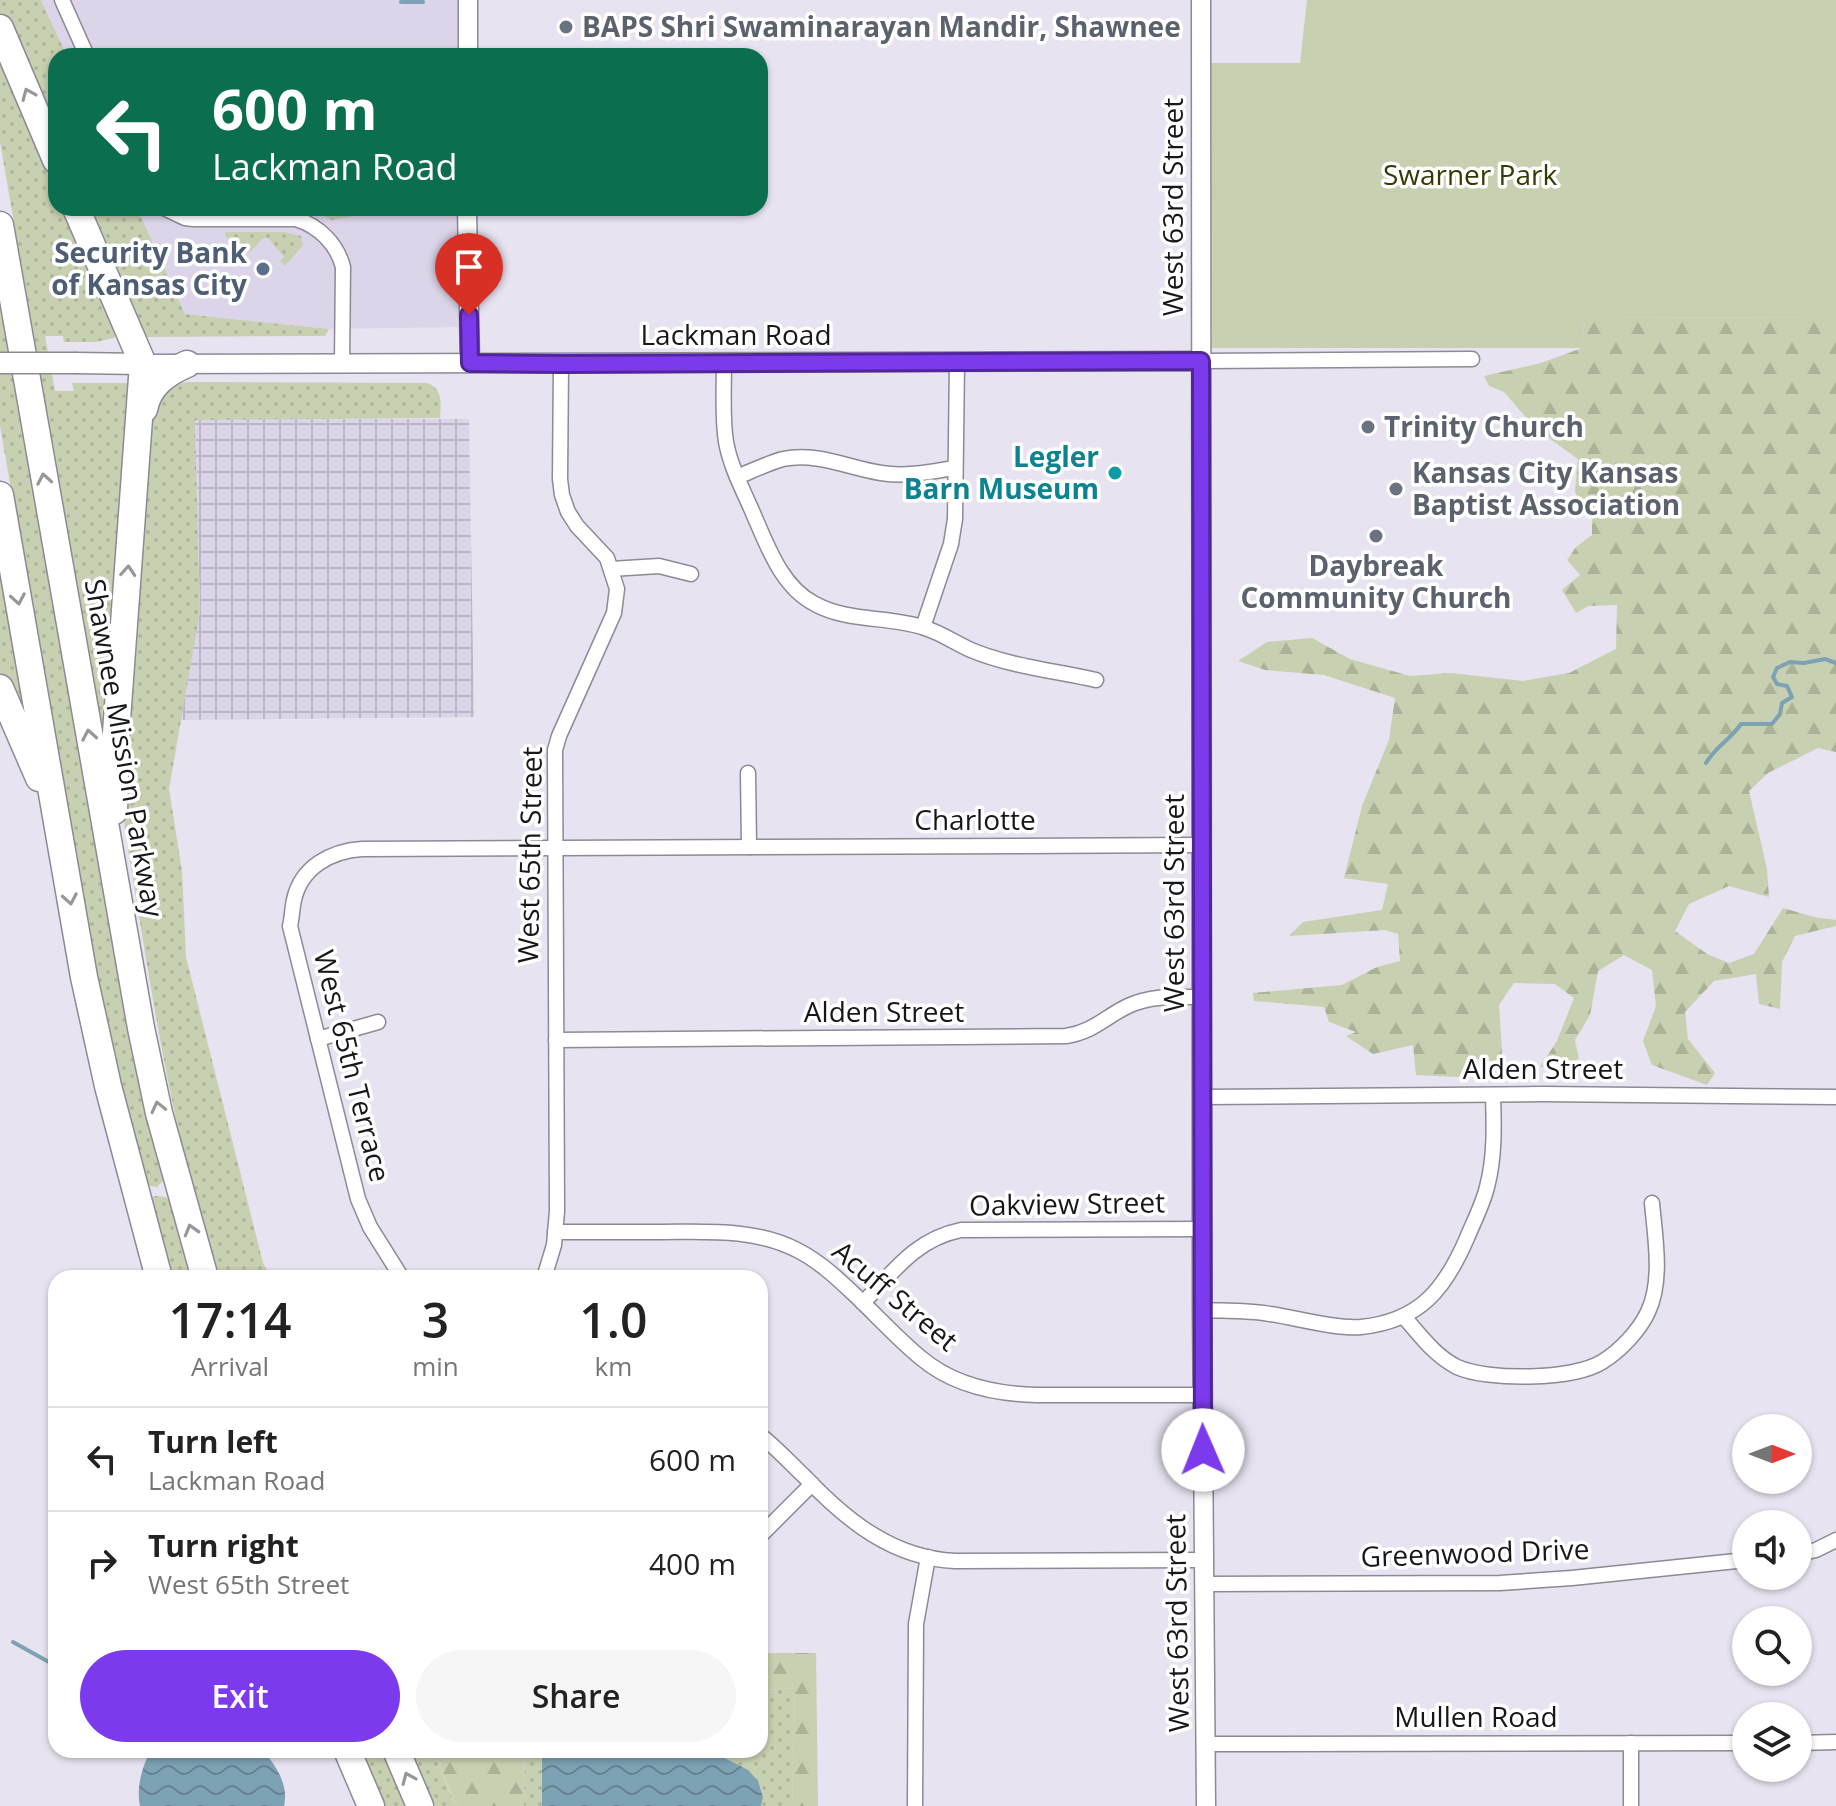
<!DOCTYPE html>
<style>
body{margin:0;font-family:"Open Sans",sans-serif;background:#f6f6f6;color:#222;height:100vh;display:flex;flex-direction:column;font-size:30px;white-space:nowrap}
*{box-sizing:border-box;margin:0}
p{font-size:26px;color:#767676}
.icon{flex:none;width:44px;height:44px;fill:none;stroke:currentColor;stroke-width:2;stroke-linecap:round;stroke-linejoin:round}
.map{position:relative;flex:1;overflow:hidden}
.side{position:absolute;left:48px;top:1270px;width:720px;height:488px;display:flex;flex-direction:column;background:#fff;border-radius:24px;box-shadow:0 2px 6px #0004}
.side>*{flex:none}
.guide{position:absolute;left:48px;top:48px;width:720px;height:168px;border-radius:24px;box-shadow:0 2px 6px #0004;background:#0b6e4f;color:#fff;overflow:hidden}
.needle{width:52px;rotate:90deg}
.tools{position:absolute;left:1732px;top:1414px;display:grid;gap:16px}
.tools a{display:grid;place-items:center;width:80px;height:80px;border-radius:50%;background:#fff;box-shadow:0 2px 6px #0004;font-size:40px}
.pin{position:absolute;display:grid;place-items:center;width:68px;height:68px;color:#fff;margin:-82px -34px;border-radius:50% 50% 50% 0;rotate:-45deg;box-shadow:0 0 8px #0007}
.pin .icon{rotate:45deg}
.me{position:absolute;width:88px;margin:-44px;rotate:359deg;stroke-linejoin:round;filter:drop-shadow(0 0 6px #0008)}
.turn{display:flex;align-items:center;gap:28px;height:168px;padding:0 32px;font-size:36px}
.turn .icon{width:104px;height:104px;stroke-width:2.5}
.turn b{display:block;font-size:56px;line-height:68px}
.eta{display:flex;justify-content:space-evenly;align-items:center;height:136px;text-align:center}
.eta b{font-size:48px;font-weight:600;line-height:56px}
.cta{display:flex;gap:16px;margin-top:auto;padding:16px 32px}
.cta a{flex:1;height:92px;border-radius:48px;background:#7c3aed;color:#fff;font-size:32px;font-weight:600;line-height:92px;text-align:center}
.cta a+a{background:#f6f6f6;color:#222}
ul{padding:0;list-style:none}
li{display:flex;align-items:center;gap:24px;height:104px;padding:0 32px;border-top:2px solid #e0e0e0}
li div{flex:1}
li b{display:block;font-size:30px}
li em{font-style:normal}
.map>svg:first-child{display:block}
.built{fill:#dcd5e9}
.industrial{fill:url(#industrial-grid)}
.grass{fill:url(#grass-dots)}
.forest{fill:url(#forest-firs)}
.park{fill:#c7d0b1}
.water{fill:url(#water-waves)}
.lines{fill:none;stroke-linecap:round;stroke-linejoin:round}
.stream{stroke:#7da2b3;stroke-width:4}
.minor-casing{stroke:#8d8995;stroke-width:17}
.tertiary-casing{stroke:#8d8995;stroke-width:21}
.secondary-casing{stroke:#8d8995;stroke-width:23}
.motorway-casing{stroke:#8d8995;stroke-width:29}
.minor{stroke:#fff;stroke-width:14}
.tertiary{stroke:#fff;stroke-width:18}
.secondary{stroke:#fff;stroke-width:20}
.motorway{stroke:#fff;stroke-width:26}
.secondary-bridge-casing{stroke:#8d8995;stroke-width:23;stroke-linecap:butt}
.secondary-bridge{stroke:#fff;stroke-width:20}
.oneway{stroke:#979698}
.route-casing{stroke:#51269a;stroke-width:20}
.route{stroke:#7c3aed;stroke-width:14}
.worship-dot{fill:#6b7280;stroke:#fff;stroke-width:3}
.service-dot{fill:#5c6f8a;stroke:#fff;stroke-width:3}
.culture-dot{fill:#0f9aa8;stroke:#fff;stroke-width:3}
.labels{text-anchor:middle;stroke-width:7;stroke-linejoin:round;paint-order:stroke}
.worship-label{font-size:28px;font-weight:bold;fill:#5b616d;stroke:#fff;text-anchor:start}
.park-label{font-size:28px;fill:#313c03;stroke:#fff}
.street-label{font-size:28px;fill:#17161a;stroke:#fff}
.service-label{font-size:28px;font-weight:bold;fill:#4e5e75;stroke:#fff;text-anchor:end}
.culture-label{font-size:28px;font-weight:bold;fill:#0d838f;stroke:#fff;text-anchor:end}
</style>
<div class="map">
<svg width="1836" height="1806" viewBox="0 0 1836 1806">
<defs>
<pattern id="industrial-grid" width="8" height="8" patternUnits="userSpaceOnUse" patternTransform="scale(2)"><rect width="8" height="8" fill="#dcd5e9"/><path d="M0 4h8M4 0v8" fill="none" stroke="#bcb6c7"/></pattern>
<pattern id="grass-dots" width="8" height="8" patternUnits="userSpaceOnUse" patternTransform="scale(2)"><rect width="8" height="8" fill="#c7d0b1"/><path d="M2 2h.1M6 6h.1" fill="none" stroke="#aab298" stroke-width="1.8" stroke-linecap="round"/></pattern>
<pattern id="forest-firs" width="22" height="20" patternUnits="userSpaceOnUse" patternTransform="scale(2)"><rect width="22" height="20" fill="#c7d0b1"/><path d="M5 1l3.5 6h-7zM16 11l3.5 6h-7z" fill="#aab298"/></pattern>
<pattern id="water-waves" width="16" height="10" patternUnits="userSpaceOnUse" patternTransform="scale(2)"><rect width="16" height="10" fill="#7da2b3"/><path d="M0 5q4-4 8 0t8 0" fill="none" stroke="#658391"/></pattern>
</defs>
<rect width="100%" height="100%" fill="#e7e3f0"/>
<g class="built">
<path d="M 41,0 L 459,0 L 459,56 L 67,56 Z"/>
<path d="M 137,208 L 458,208 L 458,327 L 329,329 L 185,314 Z"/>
</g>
<path class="industrial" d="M 195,419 L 469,419 L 474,717 L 180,720 L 200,612 Z"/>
<g class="grass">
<path d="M 0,0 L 41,0 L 67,56 L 56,56 L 56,148 L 0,22 Z"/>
<path d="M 0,51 L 56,178 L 56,208 L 69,208 L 117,333 L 114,338 L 96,342 L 64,342 L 63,336 L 45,336 L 55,391 L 74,391 L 72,383 L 126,383 L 131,385 L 103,734 L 0,142 Z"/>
<path d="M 82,208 L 137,208 L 185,314 L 329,329 L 325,336 L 317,336 L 144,337 Z"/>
<path d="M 308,208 L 357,208 L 355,214 L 352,216 L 332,220 Z"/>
<path d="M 225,232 L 284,232 L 301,236 L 303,245 L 285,266 L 280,261 L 284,257 L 268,238 L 262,239 L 251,251 L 247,247 L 236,247 L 225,235 Z"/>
<path d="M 0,296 L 144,1100 L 164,1180 L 157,1187 L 144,1185 L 104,1020 L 0,426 Z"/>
<path d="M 188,382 L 427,383 C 443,388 441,404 440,418 L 195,420 L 200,612 L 169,789 L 182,871 L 186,957 L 263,1263 L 272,1278 L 219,1278 C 171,1135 151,985 126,837 L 123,811 L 147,416 C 158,396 163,386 188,382 Z"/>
<path d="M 0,568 L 26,718 L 21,719 L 0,672 Z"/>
<path d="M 155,1196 L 166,1197 L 170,1202 L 192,1278 L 168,1278 L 151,1198 Z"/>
<path d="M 795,1688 L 792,1806 L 761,1806 C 769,1774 731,1763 709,1750 L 760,1750 L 760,1690 Z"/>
<path d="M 358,1750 L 382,1750 L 407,1806 L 383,1806 Z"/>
<path d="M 410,1750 L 433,1750 L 453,1800 L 458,1806 L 435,1806 Z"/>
<path d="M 525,1750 L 542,1750 L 542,1806 L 524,1806 Z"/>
</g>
<g class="forest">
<path d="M 1836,317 L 1836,752 L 1818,748 L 1768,773 L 1749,791 L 1767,869 L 1769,897 L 1729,886 L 1689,904 L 1675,931 L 1707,954 L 1729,963 L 1754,954 L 1783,908 L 1814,917 L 1836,920 L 1836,926 L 1795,936 L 1782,962 L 1780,1009 L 1759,1004 L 1756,974 L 1714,981 L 1685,1012 L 1688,1039 L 1715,1073 L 1707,1085 L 1652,1065 L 1643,1041 L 1656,1006 L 1652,970 L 1624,955 L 1598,971 L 1590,1015 L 1575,1040 L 1579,1059 L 1551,1067 L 1540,1067 L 1557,1041 L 1574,998 L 1555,984 L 1514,983 L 1499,1005 L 1502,1052 L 1500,1062 L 1469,1058 L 1459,1077 L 1416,1075 L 1413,1045 L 1373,1054 L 1346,1036 L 1356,1032 L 1329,1022 L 1324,1007 L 1254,1001 L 1253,993 L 1342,985 L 1377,967 L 1400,961 L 1398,934 L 1385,930 L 1289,936 L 1303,922 L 1382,910 L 1388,884 L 1344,878 L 1362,806 L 1389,740 L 1395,698 L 1324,675 L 1265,670 L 1238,661 L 1267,642 L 1312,638 L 1350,659 L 1410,676 L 1451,673 L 1523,681 L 1569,673 L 1616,649 L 1617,605 L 1588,606 L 1576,613 L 1562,590 L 1580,575 L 1567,560 L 1576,547 L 1592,535 L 1592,514 L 1580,508 L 1575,491 L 1578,459 L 1535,428 L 1504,392 L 1489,386 L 1484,376 L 1541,363 L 1582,348 L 1583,318 Z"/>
<path d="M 760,1653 L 816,1653 L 818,1806 L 792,1806 L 795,1688 L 760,1690 Z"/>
<path d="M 433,1750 L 525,1750 L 524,1806 L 458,1806 L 454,1801 Z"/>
</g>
<path class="park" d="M 1307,0 L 1836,0 L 1836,317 L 1583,318 L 1582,348 L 1212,348 L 1208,63 L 1300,63 Z"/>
<g class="water">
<path d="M 151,1750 L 263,1750 C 276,1766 289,1785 284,1806 L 140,1806 C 136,1788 142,1766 151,1750 Z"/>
<path d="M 542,1750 L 709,1750 L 748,1770 L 758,1781 L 763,1797 L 761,1806 L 542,1806 Z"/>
</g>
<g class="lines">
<g class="stream">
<path d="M 401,2 L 423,2"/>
<path d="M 1706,763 C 1716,746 1730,740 1741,724 L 1772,724 L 1780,714 L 1782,703 L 1792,697 L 1787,686 L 1777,684 L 1773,677 L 1777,668 L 1790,662 L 1804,663 L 1825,659 L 1836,663"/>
<path d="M 13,1642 L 47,1661 L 56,1664"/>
</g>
<defs>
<g id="minor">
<path d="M 62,0 L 87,56"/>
<path d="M 164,208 L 185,218 L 193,219 L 296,219 C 319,226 337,244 343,267 L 342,364"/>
<path d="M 1201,361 L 1472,359"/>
<path d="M 724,363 C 724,388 722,417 726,442 C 730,464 740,484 749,504 C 765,539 779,586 815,604 C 848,622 887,616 922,627 C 940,632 955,643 971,650 C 1009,666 1056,671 1096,680"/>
<path d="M 737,477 C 752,471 768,463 783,459 C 817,452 849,468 881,473 C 906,477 930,472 954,468"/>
<path d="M 611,569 L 659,566 L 691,574"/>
<path d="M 923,627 L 951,544 L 955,519 L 957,362"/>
<path d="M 748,773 L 749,847"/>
<path d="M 318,1039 L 378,1022"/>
<path d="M 556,1040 L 1066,1036 C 1093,1032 1105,1017 1128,1006 C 1152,995 1177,997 1202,997"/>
<path d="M 1202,1097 L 1543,1094 L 1836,1097"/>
<path d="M 555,1232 C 589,1232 624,1232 659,1232 C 705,1232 754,1228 797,1250 C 819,1261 837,1278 855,1295 C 877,1316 898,1339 921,1358 C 953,1385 995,1394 1036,1395 L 1203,1395"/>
<path d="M 402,1278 L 370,1227 L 358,1199 L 290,926 C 292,918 292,909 294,900 C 301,867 331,851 362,849 L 1202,845"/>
<path d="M 544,1278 L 554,1245 L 557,1211 L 555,750 L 559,736 L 614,613 L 617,589 L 607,558 L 577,526 L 568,512 L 562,495 L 560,479 L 561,364"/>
<path d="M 863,1303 C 894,1271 916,1239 961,1230 L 1202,1229"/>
<path d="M 1202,1310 C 1225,1311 1247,1310 1270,1314 C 1297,1318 1335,1329 1361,1327 C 1420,1321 1445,1289 1467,1238 C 1474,1221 1483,1204 1487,1187 C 1495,1157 1494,1125 1493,1095"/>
<path d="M 1404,1317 C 1421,1336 1434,1355 1457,1367 C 1488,1381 1573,1380 1602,1362 C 1620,1351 1639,1331 1648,1312 C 1663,1280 1655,1237 1652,1203"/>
<path d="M 760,1435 C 777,1448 791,1464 806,1478 C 847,1521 893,1558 955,1561 L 1205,1560"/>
<path d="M 760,1536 L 812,1484"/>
<path d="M 1798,1554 L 1816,1550 L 1836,1540"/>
<path d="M 1205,1584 L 1500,1583 L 1572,1578 L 1746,1560"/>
<path d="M 1631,1743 L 1631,1806"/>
<path d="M 1798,1743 L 1836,1742"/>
<path d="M 1206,1744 L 1746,1743"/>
<path d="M 915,1806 L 916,1624 L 928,1557"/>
</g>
<g id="tertiary">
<path d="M 468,0 L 468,56"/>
<path d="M 1201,0 L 1202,1310 L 1206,1806"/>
<path d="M 467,208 L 470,363"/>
<path d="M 143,364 L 1201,361"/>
</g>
<path id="secondary" d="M 76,363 L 143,364"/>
<g id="motorway">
<path d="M 0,28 L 56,160"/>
<path d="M 76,208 L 143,364 L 116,733 L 114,811"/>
<path d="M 0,225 L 141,1028 L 159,1113 L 205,1278"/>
<path d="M 144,409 C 149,385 166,373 187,364"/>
<path d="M 0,495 L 84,977 L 108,1086 L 159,1278"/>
<path d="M 0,688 L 39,778"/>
<path d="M 347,1750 L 371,1806"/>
<path d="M 396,1750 L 420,1806"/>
</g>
</defs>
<use href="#minor" class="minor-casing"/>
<use href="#tertiary" class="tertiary-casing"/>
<use href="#secondary" class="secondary-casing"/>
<use href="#motorway" class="motorway-casing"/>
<use href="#minor" class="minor"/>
<use href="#tertiary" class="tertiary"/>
<use href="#secondary" class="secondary"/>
<use href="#motorway" class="motorway"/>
<defs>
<path id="secondary-bridge" d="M 0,363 L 76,363"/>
</defs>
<use href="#secondary-bridge" class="secondary-bridge-casing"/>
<use href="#secondary-bridge" class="secondary-bridge"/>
</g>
<defs><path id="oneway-chevron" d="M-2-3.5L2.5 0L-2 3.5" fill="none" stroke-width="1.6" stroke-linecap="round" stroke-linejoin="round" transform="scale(2)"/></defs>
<g class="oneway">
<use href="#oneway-chevron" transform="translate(28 94) rotate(-113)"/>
<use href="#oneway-chevron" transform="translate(44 479) rotate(-100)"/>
<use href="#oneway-chevron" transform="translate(128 571) rotate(-86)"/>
<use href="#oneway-chevron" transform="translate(18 599) rotate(80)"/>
<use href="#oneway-chevron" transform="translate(89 735) rotate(-100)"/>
<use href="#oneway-chevron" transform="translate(70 899) rotate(80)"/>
<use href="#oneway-chevron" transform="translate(158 1107) rotate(-103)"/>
<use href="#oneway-chevron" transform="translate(191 1230) rotate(-106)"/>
<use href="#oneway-chevron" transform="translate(408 1778) rotate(-113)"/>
</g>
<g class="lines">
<defs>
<path id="route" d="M 469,315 L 470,363 L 561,364 L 1201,361 L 1203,1450"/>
</defs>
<use href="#route" class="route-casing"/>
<use href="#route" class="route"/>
</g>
<g class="worship-dot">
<circle cx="566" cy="27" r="8"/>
<circle cx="1368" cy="427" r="8"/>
<circle cx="1396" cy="489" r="8"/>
<circle cx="1376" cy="536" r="8"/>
</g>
<circle class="service-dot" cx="263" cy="269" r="8"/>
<circle class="culture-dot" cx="1115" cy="473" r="8"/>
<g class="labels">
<g class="worship-label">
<text x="582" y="37">BAPS Shri Swaminarayan Mandir, Shawnee</text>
<text x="1384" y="437">Trinity Church</text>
<text x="1412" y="483">Kansas City Kansas<tspan x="1412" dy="32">Baptist Association</tspan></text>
<text x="1376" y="576" text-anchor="middle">Daybreak<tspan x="1376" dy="32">Community Church</tspan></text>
</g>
<g class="park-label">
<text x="1470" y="185">Swarner Park</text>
</g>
<g class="street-label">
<text transform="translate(1173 207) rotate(-90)" y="10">West 63rd Street</text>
<text x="736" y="345">Lackman Road</text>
<text transform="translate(124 748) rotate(80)" y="10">Shawnee Mission Parkway</text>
<text x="975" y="830">Charlotte</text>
<text transform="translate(530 855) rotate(-89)" y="10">West 65th Street</text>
<text transform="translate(1174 903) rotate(-90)" y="10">West 63rd Street</text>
<text x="884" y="1022">Alden Street</text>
<text transform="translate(352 1066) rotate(76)" y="10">West 65th Terrace</text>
<text x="1543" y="1079">Alden Street</text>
<text transform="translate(1067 1204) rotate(-1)" y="10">Oakview Street</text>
<text transform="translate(895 1296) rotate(40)" y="10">Acuff Street</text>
<text transform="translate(1475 1553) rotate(-2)" y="10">Greenwood Drive</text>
<text transform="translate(1177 1623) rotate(-91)" y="10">West 63rd Street</text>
<text x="1476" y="1727">Mullen Road</text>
</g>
<g class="service-label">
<text x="247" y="263">Security Bank<tspan x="247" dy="32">of Kansas City</tspan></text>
</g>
<g class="culture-label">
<text x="1099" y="467">Legler<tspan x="1099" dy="32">Barn Museum</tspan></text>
</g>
</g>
</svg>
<div class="tools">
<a><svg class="needle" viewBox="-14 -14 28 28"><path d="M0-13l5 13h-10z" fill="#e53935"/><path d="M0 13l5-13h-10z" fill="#767676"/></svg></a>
<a><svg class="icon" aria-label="sound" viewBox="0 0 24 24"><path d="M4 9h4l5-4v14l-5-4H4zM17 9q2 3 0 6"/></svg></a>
<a><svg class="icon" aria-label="search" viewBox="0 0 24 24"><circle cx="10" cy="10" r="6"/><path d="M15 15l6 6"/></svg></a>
<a><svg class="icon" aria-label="layers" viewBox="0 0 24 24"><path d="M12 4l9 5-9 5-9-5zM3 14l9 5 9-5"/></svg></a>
</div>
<div class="pin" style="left:469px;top:315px;background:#d93025"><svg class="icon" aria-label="arrive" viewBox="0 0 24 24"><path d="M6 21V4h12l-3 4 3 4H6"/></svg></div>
<svg class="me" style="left:1203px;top:1450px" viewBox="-20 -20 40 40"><circle r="19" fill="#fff"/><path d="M0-13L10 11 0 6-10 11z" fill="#7c3aed"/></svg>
<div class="guide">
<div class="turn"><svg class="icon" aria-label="left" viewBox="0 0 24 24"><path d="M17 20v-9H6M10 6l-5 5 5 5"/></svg><div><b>600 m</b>Lackman Road</div></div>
</div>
<section class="side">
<div class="eta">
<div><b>17:14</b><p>Arrival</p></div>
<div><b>3</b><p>min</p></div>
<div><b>1.0</b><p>km</p></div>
</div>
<ul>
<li><svg class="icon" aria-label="left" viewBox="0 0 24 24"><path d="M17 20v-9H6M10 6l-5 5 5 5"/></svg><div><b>Turn left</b><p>Lackman Road</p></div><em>600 m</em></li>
<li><svg class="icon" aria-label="right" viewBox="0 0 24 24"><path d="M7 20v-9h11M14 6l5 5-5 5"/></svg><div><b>Turn right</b><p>West 65th Street</p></div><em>400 m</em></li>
</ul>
<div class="cta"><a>Exit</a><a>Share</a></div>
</section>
</div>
